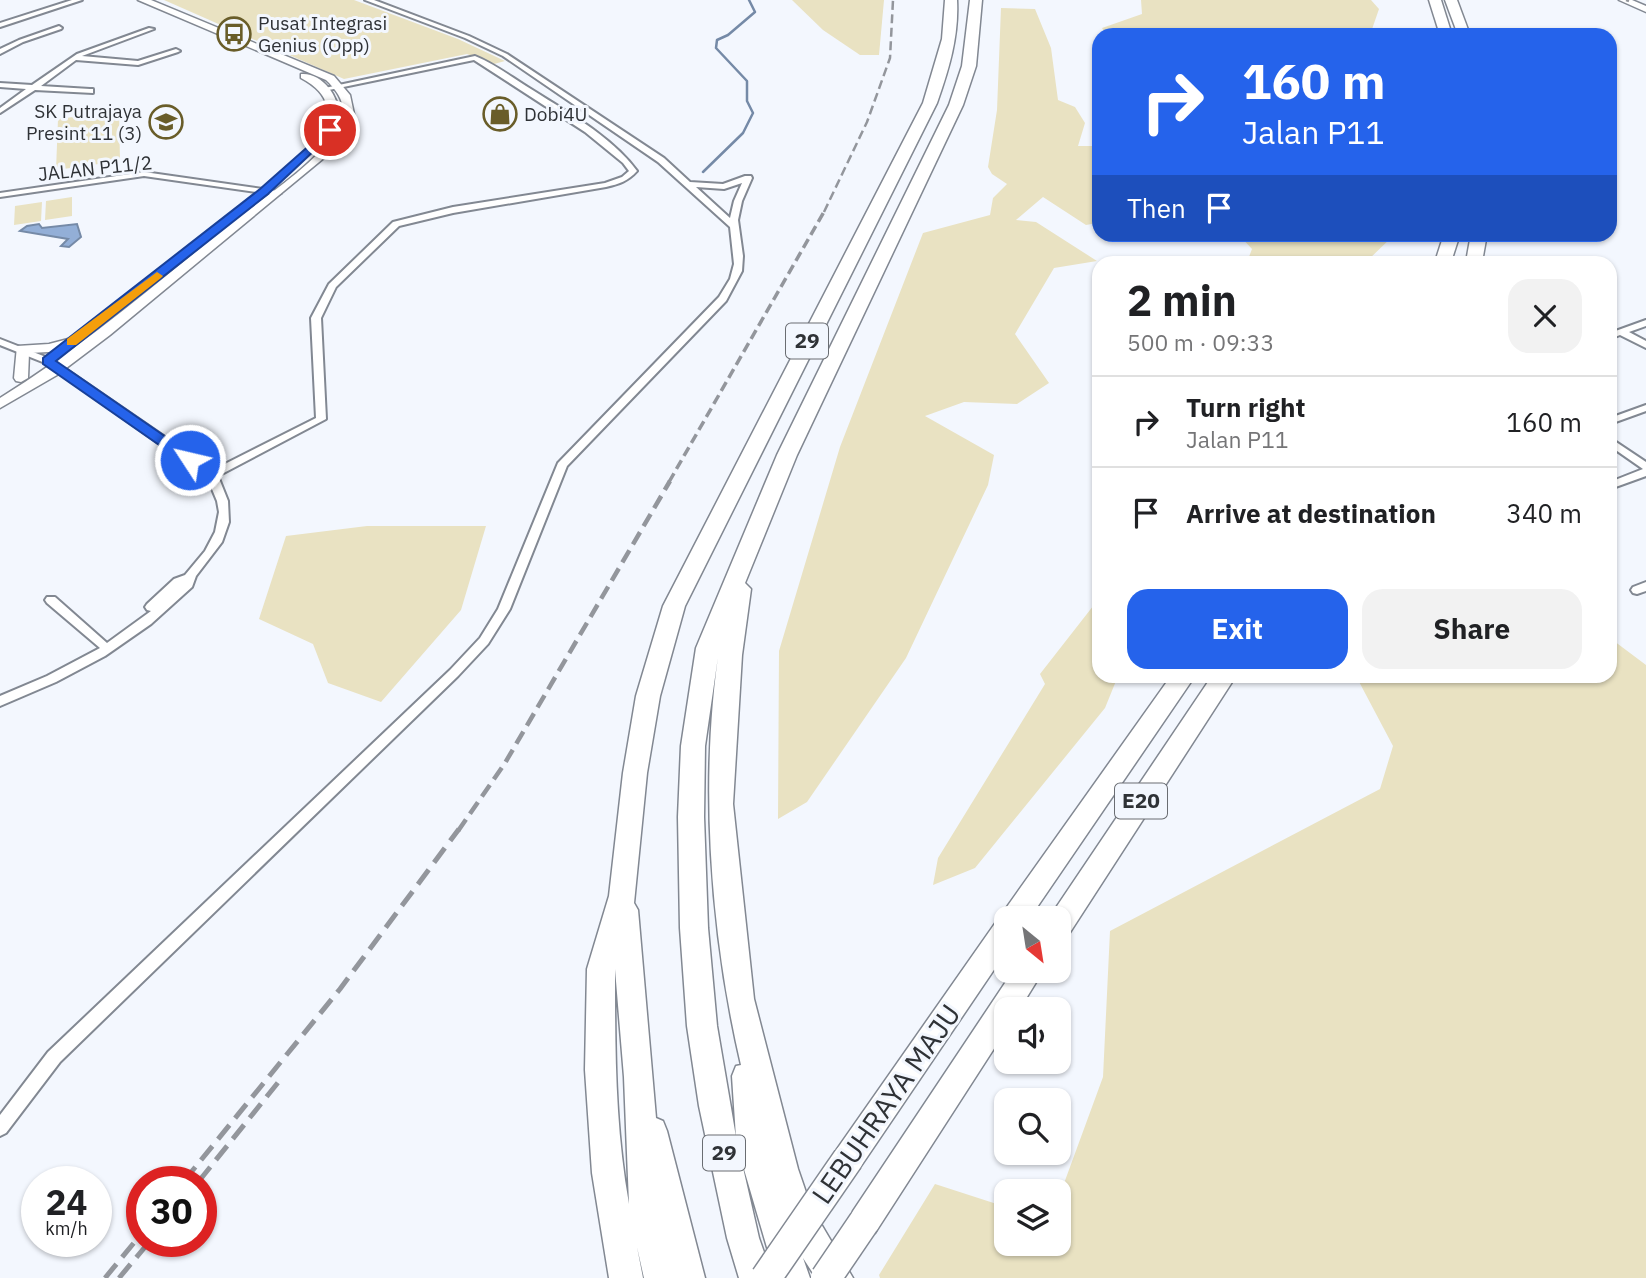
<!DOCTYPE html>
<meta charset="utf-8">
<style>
body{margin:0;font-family:"IBM Plex Sans",sans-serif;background:#f2f2f2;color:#202124;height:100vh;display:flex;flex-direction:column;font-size:26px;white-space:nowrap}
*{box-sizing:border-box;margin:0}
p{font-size:23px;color:#757577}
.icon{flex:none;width:38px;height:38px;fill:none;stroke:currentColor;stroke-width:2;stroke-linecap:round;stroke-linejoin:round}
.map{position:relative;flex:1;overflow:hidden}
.side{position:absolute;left:1092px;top:256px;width:525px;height:427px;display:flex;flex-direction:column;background:#fff;border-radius:21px;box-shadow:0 2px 5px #0004}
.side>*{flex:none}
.top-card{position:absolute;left:1092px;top:28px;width:525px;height:214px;border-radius:21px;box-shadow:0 2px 5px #0004;background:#2563eb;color:#fff;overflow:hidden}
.needle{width:46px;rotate:150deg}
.fabs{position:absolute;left:994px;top:906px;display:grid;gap:14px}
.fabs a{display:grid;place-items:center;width:77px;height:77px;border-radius:14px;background:#fff;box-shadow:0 2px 5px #0004;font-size:35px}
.speed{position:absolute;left:21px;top:1166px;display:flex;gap:14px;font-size:35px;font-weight:700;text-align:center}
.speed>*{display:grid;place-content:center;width:91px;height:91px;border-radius:50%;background:#fff;box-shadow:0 2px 5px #0004;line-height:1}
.speed small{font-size:18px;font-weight:400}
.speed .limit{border:10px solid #d22;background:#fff;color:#111}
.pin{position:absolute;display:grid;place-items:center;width:60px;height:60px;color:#fff;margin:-30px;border:4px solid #fff;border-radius:50%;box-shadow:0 2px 7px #0007}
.me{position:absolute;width:77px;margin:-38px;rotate:305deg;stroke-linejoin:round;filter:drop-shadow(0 0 5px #0008)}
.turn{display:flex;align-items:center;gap:24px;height:147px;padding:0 35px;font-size:32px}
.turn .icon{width:91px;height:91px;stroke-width:2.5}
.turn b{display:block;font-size:49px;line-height:60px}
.then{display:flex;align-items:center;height:66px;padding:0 35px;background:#0003;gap:14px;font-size:26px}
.round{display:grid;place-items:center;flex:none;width:74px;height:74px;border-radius:21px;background:#f2f2f2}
.summary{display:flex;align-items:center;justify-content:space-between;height:119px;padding:0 35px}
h1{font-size:42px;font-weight:700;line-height:52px}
.cta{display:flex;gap:14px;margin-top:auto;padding:14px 35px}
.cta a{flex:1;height:80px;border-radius:21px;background:#2563eb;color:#fff;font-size:28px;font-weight:700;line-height:80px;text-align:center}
.cta a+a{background:#f2f2f2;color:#202124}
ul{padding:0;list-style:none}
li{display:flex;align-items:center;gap:21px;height:91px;padding:0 35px;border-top:2px solid #e0e0e0}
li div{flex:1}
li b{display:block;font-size:26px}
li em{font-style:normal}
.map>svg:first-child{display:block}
.green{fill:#e9e2c2}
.water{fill:#93afd7;stroke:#758aa7;stroke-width:2}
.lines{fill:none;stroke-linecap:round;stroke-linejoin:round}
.stream{stroke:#758aa7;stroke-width:2.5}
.street-casing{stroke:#828892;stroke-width:4}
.secondary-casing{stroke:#828892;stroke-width:3}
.highway-casing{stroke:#828892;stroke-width:3}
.street{fill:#fff;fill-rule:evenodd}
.secondary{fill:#fff;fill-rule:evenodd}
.highway{fill:#fff;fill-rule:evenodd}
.rail-far3{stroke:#93969c;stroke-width:2.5;stroke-dasharray:9 4.5;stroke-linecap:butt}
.rail-far2{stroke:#93969c;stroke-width:3.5;stroke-dasharray:10 5;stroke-linecap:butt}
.rail-far1{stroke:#93969c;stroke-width:4.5;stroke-dasharray:14 7;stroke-linecap:butt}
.rail{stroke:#93969c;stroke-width:5;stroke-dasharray:18 9;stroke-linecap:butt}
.highway-bridge-casing{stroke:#828892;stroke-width:33;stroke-linecap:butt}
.highway-bridge{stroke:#fff;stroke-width:30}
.route{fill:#2563eb;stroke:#184099;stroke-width:2}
.slow{fill:#f59e0b}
.labels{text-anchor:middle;stroke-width:6;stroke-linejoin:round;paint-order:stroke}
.far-poi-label{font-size:19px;fill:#2f3236;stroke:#f3f7fe;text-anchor:start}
.far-street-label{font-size:19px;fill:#2f3236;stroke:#f3f7fe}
.shield{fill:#f3f7fe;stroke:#6a6d72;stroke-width:2}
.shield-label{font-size:21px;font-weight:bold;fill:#2f3236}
.near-street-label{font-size:28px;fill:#2f3236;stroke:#f3f7fe}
</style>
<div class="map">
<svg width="1646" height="1278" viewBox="0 0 1646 1278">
<rect width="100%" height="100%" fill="#f3f7fe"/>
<g class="green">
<path d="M 164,0 L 354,0 L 458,39 L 505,61 L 494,64 L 467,54 L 344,79 Z"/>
<path d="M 792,0 L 884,0 L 879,55 L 860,55 L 823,30 Z"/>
<path d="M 1141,0 L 1371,0 L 1379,9 L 1370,35 L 1106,35 L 1102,28 L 1142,14 Z"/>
<path d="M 1001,8 L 1035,9 L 1051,48 L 1058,100 L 1075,107 L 1085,123 L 1078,146 L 1099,146 L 1097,223 L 1086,225 L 1043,197 L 1016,220 L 1036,222 L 1097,261 L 1054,268 L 1015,334 L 1049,383 L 1017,404 L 964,402 L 925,416 L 994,455 L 988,485 L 906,658 L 807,802 L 778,819 L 779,651 L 840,447 L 923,233 L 990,215 L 993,198 L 1007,184 L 992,174 L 988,167 L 997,110 Z"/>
<path d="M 119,111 L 120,161 L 56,170 L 58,119 Z"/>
<path d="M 72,197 L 72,216 L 45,220 L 46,201 Z"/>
<path d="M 42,202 L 41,221 L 14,225 L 15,206 Z"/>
<path d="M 1239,235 L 1394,235 L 1366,262 L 1247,262 L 1252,249 Z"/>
<path d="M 367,526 L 486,526 L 461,610 L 381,702 L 328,683 L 313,644 L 259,619 L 286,536 Z"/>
<path d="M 1099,532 L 1099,676 L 1118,676 L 1105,708 L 975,868 L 933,885 L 938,858 L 1045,684 L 1040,674 L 1097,601 Z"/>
<path d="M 1610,638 L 1646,665 L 1646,1278 L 880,1278 L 879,1275 L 935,1184 L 1006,1207 L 1006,1244 L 1059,1244 L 1059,1197 L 1103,1077 L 1110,931 L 1380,789 L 1393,746 L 1356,676 L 1610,676 Z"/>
</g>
<path class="water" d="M 39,224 L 42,228 L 77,224 L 81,237 L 69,247 L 61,246 L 68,239 L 20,231 L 27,226 Z"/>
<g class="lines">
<path class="stream" d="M 703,172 L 743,133 L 753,113 L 747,101 L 747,81 L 716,48 L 717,40 L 728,35 L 755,12 L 749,0"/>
<defs>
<g id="street">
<path d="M 72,0 L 82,0 L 0,27 L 0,23 Z"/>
<path d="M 365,0 L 374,0 L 469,36 L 507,54 L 664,158 L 690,182 L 723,184 L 745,176 L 751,176 L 752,178 L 742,201 L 738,220 L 743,256 L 742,271 L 726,301 L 567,466 L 510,609 L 488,644 L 458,676 L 60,1062 L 6,1133 L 0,1136 L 0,1115 L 48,1052 L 450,670 L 480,638 L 498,609 L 558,463 L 719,297 L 730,279 L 734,264 L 730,227 L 658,162 L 503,56 L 465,38 ZM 742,183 L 734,201 L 730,218 L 696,187 L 724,189 Z"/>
<path d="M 59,26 L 62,28 L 61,29 L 23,42 L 0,54 L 0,49 L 19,40 Z"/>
<path d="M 149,28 L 154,29 L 82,56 L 138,61 L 176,49 L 180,51 L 178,52 L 138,65 L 76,60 L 41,86 L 90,89 L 93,89 L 93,93 L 35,90 L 0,113 L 0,108 L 26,89 L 0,87 L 0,83 L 32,85 L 77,54 Z"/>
<path d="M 475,56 C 493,63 510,76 526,86 C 562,109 612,136 637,171 C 628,181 619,184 606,187 L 453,213 L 399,226 L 336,287 L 321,318 L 326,419 L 218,476 L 228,501 L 229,522 L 222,542 L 196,576 L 192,587 L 151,624 L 105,656 L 56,682 L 0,706 L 0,696 L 47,676 L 100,648 L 47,603 L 45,600 L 47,597 L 55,597 L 107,643 L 151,611 L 147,610 L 145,607 L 147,604 L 174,579 L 185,575 L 205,551 L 215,532 L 219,512 L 217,501 L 207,477 L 45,363 L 0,345 L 0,339 L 51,359 L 213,470 L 316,418 L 311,318 L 329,284 L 393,222 L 453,207 L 605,183 L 622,177 L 629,171 L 623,163 L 585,132 L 474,60 L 324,91 L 320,89 Z"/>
<path d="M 144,172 L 277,191 L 281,193 L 277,195 L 144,176 L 0,197 L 0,193 Z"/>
<path d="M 1646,320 L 1646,326 L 1629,332 L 1646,341 L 1646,348 L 1620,335 L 1610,339 L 1610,333 Z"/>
<path d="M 1646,405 L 1646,411 L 1610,424 L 1610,418 Z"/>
<path d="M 1610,438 L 1646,462 L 1646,476 L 1610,489 L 1610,482 L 1643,469 L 1610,446 Z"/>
<path d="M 1646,582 L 1646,591 L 1637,594 L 1633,593 L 1631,590 L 1633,587 Z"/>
</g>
<g id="secondary">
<path d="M 138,0 L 151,0 L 334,76 L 350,95 L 354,114 L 349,128 L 330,153 L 110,335 L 57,375 L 0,408 L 0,398 C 84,346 158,282 235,220 C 265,197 321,160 339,127 C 349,109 340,93 326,80 Z"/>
<path d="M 1619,0 L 1632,0 L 1646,6 L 1646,12 Z"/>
<path d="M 301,74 C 321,72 340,96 338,115 C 337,126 330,135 323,144 L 313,142 C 333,115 333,95 301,78 Z"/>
<path d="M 72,338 L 79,342 L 77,345 L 49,352 L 29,353 L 28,378 L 21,382 L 16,381 L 14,378 L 17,346 L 49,344 Z"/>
</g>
<g id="highway">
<path d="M 945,0 L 957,0 C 959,36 949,69 937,103 L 685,606 L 660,696 L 647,773 L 634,903 L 638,910 L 656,1118 L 663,1121 L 667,1131 L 705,1278 L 644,1278 L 637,1247 L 643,1278 L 609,1278 L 592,1173 L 585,1070 L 587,969 L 609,896 L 623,773 L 636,696 L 663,606 L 923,103 L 942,39 ZM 615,969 L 624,1077 L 629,1204 C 615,1126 615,1048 615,969 Z"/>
<path d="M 970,0 L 982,0 L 976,66 L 963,105 L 797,455 L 745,583 L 751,589 L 742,655 L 733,804 L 754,999 L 798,1169 L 811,1207 L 853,1278 L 816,1278 L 803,1258 L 810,1278 L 776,1278 L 741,1159 L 759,1238 L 773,1278 L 739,1278 L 727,1238 L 699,1106 L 687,1026 L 680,928 L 678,817 L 681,746 L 696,648 L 777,455 L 949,105 L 962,66 ZM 720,643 C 699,779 710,932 741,1065 L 736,1066 L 732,1076 L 736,1137 L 717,1026 L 708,928 L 704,817 L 705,746 Z"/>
<path d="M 1429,0 L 1441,0 L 1452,35 L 1440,35 Z"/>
<path d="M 1445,0 L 1457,0 L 1470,35 L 1458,35 Z"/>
<path d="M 1444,234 L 1460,234 L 1451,262 L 1435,262 Z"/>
<path d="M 1471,234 L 1487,234 L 1482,262 L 1466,262 Z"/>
<path d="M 1171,676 L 1195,676 L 1029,919 L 1006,919 L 1006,952 L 859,1169 L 848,1174 L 837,1169 L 832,1159 L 837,1149 L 996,922 L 1001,920 L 1004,911 Z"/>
<path d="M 1212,676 L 1236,676 L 1069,934 L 1059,937 L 1059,919 L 1049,918 Z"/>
<path d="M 1013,971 L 1043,971 L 1019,1010 L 1006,1010 L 1006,1030 L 875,1233 L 864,1238 L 853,1233 L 848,1222 L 853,1211 Z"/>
</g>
</defs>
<use href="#street" class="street-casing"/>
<use href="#secondary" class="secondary-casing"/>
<use href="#highway" class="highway-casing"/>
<use href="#street" class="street"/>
<use href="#secondary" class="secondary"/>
<use href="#highway" class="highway"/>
<g class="rail-far3">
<path d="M 1626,0 L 1629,1"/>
<path d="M 824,212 L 867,122 L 890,58 L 893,0"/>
</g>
<path class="rail-far2" d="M 669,482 L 825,210"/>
<path class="rail-far1" d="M 458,831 L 505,763 L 670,481"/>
<g class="rail">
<path d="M 184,1181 L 340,989 L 459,829"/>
<path d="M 199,1181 L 280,1080"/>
<path d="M 105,1278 L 142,1233"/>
<path d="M 119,1278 L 150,1241"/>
</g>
<defs>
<g id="highway-bridge">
<path d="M 766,1278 L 848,1159"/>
<path d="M 826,1278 L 864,1222"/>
</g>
</defs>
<use href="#highway-bridge" class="highway-bridge-casing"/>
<use href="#highway-bridge" class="highway-bridge"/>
</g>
<path class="route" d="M 330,127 L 334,128 L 334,132 L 268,194 L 56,361 L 195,457 L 195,463 L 185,463 L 43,364 L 43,358 L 260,189 Z"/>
<path class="slow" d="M 157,272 L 163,276 L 161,278 L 76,345 L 67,345 L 67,339 Z"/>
<defs>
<symbol id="bus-ring" viewBox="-11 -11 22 22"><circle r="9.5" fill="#f3f7fe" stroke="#695d29" stroke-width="1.5"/><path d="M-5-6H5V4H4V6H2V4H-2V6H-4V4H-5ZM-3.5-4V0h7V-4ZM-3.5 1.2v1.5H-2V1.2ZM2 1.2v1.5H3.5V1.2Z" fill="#695d29"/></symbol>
<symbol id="shop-ring" viewBox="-11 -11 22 22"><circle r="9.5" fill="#f3f7fe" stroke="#695d29" stroke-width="1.5"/><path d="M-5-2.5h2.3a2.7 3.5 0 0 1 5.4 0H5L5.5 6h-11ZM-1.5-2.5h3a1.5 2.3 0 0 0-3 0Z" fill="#695d29"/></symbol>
<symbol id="school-ring" viewBox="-11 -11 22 22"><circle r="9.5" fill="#f3f7fe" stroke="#695d29" stroke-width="1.5"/><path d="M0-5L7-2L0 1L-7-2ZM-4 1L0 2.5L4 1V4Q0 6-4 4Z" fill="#695d29"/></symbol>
</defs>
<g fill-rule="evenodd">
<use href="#bus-ring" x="215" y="15" width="38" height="38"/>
<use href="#shop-ring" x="481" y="95" width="38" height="38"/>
<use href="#school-ring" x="147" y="103" width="38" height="38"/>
</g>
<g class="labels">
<g class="far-poi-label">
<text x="258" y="30">Pusat Integrasi<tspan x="258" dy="22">Genius (Opp)</tspan></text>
<text x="142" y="118" text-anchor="end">SK Putrajaya<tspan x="142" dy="22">Presint 11 (3)</tspan></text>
<text x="524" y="121">Dobi4U</text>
</g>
<g class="far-street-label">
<text transform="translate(95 168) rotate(-6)" y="7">JALAN P11/2</text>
</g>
<g class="shield">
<rect x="786" y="323.5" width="42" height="35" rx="5"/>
<rect x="1115" y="783.5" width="52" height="35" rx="5"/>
<rect x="703" y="1135.5" width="42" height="35" rx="5"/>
</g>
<g class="shield-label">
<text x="807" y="348">29</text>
<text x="1141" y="808">E20</text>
<text x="724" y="1160">29</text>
</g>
<g class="near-street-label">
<text transform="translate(886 1104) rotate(-55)" y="10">LEBUHRAYA MAJU</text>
</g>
</g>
</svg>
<div class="fabs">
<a><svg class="needle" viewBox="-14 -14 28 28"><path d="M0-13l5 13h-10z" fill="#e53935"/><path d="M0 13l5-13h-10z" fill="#757577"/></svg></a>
<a><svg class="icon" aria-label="sound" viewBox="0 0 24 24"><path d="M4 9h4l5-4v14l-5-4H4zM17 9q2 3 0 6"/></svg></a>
<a><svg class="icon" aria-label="search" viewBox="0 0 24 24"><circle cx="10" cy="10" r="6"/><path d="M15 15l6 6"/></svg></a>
<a><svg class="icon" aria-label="layers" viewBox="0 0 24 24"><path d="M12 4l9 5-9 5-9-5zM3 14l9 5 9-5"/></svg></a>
</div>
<div class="speed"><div>24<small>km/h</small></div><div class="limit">30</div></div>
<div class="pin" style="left:330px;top:130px;background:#d93025"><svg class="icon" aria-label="arrive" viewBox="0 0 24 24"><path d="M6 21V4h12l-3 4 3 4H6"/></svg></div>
<svg class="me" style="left:190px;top:460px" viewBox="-20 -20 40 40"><circle r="17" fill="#2563eb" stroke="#fff" stroke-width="3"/><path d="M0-11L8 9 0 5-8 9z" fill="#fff"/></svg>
<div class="top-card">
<div class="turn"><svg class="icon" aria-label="right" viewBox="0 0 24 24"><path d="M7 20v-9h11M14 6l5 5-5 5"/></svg><div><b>160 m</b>Jalan P11</div></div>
<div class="then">Then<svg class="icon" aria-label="arrive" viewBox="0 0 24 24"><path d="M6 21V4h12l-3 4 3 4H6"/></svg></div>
</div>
<section class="side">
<div class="summary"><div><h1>2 min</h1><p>500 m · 09:33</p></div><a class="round"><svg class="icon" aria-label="close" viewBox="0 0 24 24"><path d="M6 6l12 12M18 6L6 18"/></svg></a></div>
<ul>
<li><svg class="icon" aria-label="right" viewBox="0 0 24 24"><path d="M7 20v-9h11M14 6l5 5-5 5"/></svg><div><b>Turn right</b><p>Jalan P11</p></div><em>160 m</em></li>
<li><svg class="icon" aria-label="arrive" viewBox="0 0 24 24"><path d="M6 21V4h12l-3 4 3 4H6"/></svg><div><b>Arrive at destination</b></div><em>340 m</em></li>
</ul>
<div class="cta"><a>Exit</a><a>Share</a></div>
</section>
</div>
